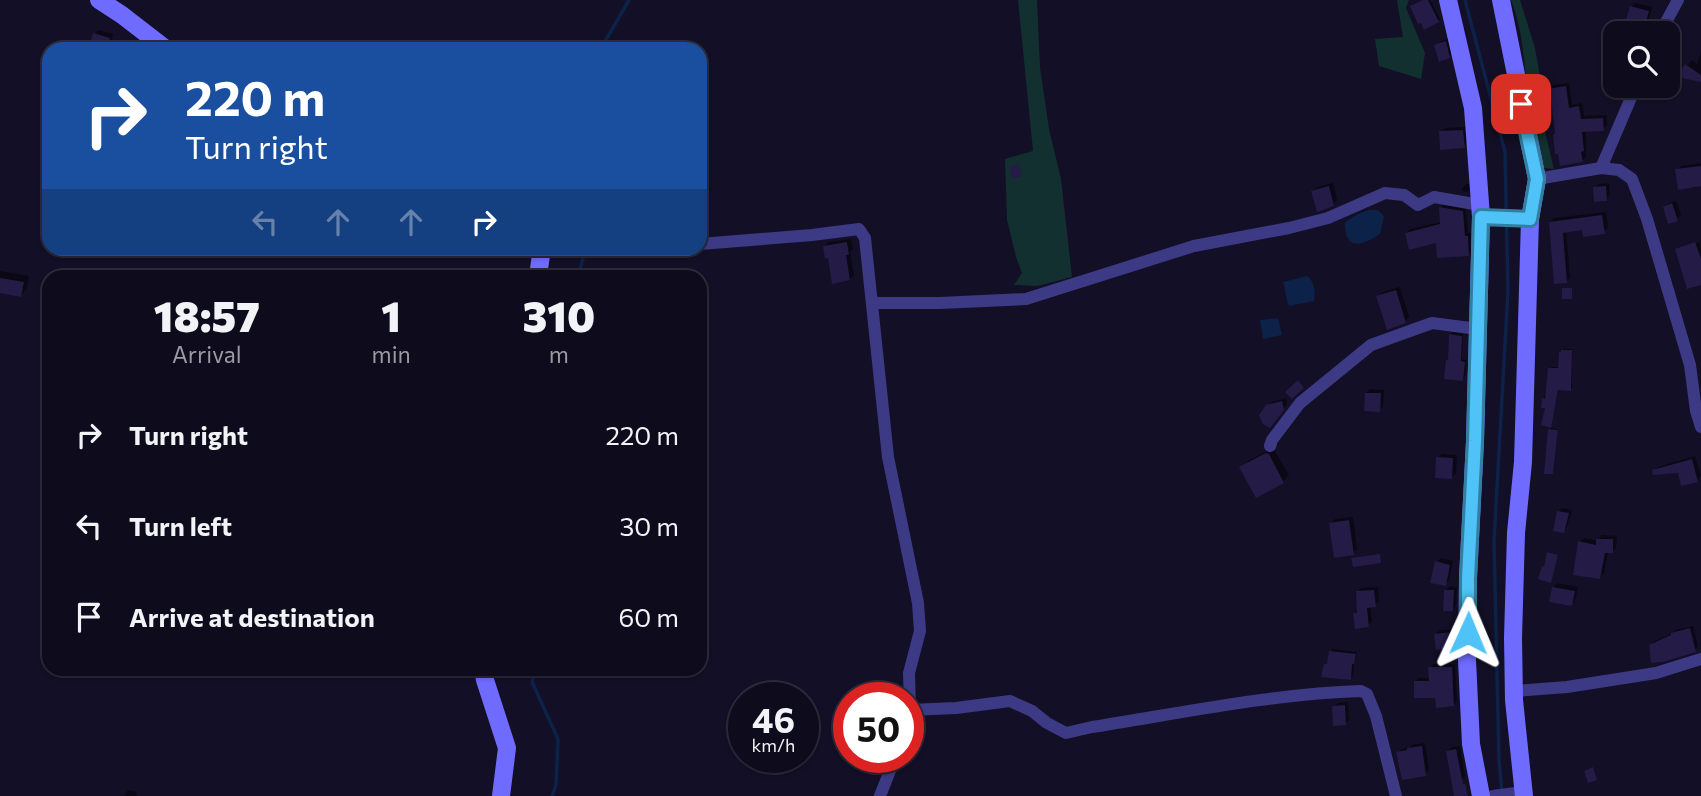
<!DOCTYPE html>
<style>
body{margin:0;font-family:Commissioner,sans-serif;background:#171425;color:#f1f3f6;height:100vh;display:flex;flex-direction:column;font-size:26px;white-space:nowrap}
*{box-sizing:border-box;margin:0}
p{font-size:23px;color:#9b9ba3}
.icon{flex:none;width:38px;height:38px;fill:none;stroke:currentColor;stroke-width:2;stroke-linecap:round;stroke-linejoin:round}
.map{position:relative;flex:1;overflow:hidden}
.panel{position:absolute;left:42px;top:270px;width:665px;height:406px;display:flex;flex-direction:column;background:#0e0b1c;border-radius:21px;box-shadow:0 2px 5px #0004,0 0 0 2px #2e2b3b}
.panel>*{flex:none}
.guide{position:absolute;left:42px;top:42px;width:665px;height:214px;border-radius:21px;box-shadow:0 2px 5px #0004,0 0 0 2px #2e2b3b;background:#1a4fa0;color:#fff;overflow:hidden}
.controls{position:absolute;left:1603px;top:21px;display:grid;gap:14px}
.controls a{display:grid;place-items:center;width:77px;height:77px;border-radius:14px;background:#0e0b1c;box-shadow:0 2px 5px #0004,0 0 0 2px #2e2b3b;font-size:35px}
.speed{position:absolute;left:728px;top:682px;display:flex;gap:14px;font-size:35px;font-weight:700;text-align:center}
.speed>*{display:grid;place-content:center;width:91px;height:91px;border-radius:50%;background:#0e0b1c;box-shadow:0 2px 5px #0004,0 0 0 2px #2e2b3b;line-height:1}
.speed small{font-size:18px;font-weight:400}
.speed .limit{border:10px solid #d22;background:#fff;color:#111}
.pin{position:absolute;display:grid;place-items:center;width:60px;height:60px;color:#fff;margin:-30px;border-radius:14px;box-shadow:0 4px 10px #0006}
.me{position:absolute;width:77px;margin:-38px;rotate:1deg;stroke-linejoin:round;filter:drop-shadow(0 0 5px #0008)}
.turn{display:flex;align-items:center;gap:24px;height:147px;padding:0 28px;font-size:32px}
.turn .icon{width:91px;height:91px;stroke-width:2.5}
.turn b{display:block;font-size:49px;line-height:60px}
.lanes{display:flex;align-items:center;height:66px;padding:0 28px;background:#0003;justify-content:center;gap:35px;direction:ltr}
.lanes .off{opacity:.35}
.eta{display:flex;justify-content:space-evenly;align-items:center;height:119px;text-align:center}
.eta b{font-size:42px;font-weight:800;line-height:49px}
ul{padding:0;list-style:none}
li{display:flex;align-items:center;gap:21px;height:91px;padding:0 28px}
li div{flex:1}
li b{display:block;font-size:26px}
li em{font-style:normal}
.map>svg:first-child{display:block}
.green{fill:#12302f}
.water{fill:#0c2248}
.shadow{fill:#0007}
.lines{fill:none;stroke-linecap:round;stroke-linejoin:round}
.stream{stroke:#0c2248;stroke-width:3.5}
.building{fill:#241b47}
.street{stroke:#3d3a85;stroke-width:12}
.secondary{stroke:#6f6bff;stroke-width:18}
.route-casing{stroke:#337fa1;stroke-width:18}
.route{stroke:#4fc3f7;stroke-width:12}
</style>
<div class="map">
<svg width="1701" height="796" viewBox="0 0 1701 796">
<rect width="100%" height="100%" fill="#130f26"/>
<g class="green">
<path d="M 1018,0 L 1037,0 L 1040,67 L 1049,129 L 1061,179 L 1072,277 L 1037,286 L 1014,285 L 1022,273 L 1016,257 L 1007,220 L 1005,159 L 1033,151 Z"/>
<path d="M 1397,0 L 1409,0 L 1406,8 L 1425,53 L 1421,79 L 1379,66 L 1375,39 L 1403,37 Z"/>
<path d="M 1511,0 L 1520,0 L 1535,48 L 1540,76 L 1538,79 L 1544,98 L 1542,119 L 1554,169 L 1537,167 C 1534,149 1531,131 1529,113 C 1525,77 1525,35 1511,0 Z"/>
</g>
<g class="water">
<path d="M 1369,210 C 1376,209 1380,210 1384,217 L 1380,234 C 1361,247 1344,250 1345,222 L 1358,214 Z"/>
<path d="M 1307,276 C 1314,280 1316,293 1314,301 L 1289,306 C 1285,297 1286,289 1283,282 Z"/>
<path d="M 1278,318 L 1282,335 L 1263,339 L 1260,320 Z"/>
</g>
<g class="shadow">
<path d="M 1424,0 L 1430,0 L 1440,19 L 1438,21 Z"/>
<path d="M 1635,3 L 1652,7 L 1649,19 L 1645,23 L 1631,7 Z"/>
<path d="M 99,30 L 113,34 L 109,49 L 91,49 L 95,34 Z"/>
<path d="M 1450,38 L 1453,53 L 1449,57 L 1436,46 L 1440,42 Z"/>
<path d="M 1701,50 L 1701,80 L 1687,66 L 1692,60 L 1697,64 Z"/>
<path d="M 1569,83 L 1572,105 L 1582,103 L 1584,116 L 1606,115 L 1607,125 L 1603,129 L 1586,130 L 1586,157 L 1582,161 L 1549,89 L 1553,85 Z"/>
<path d="M 1467,127 L 1468,142 L 1464,146 L 1441,132 L 1445,128 Z"/>
<path d="M 1701,163 L 1701,185 L 1677,170 L 1681,166 Z"/>
<path d="M 1333,183 L 1337,200 L 1333,204 L 1313,191 L 1317,187 Z"/>
<path d="M 1609,183 L 1610,195 L 1606,200 L 1595,188 L 1599,184 Z"/>
<path d="M 1466,184 L 1471,184 L 1471,188 L 1467,192 L 1462,191 L 1462,188 Z"/>
<path d="M 1676,201 L 1681,215 L 1677,219 L 1665,207 L 1669,203 Z"/>
<path d="M 1445,204 L 1466,207 L 1468,233 L 1472,233 L 1472,250 L 1468,254 L 1438,241 L 1406,233 L 1410,229 L 1442,222 L 1441,208 Z"/>
<path d="M 1606,212 L 1608,228 L 1604,232 L 1584,229 L 1566,231 L 1570,278 L 1566,281 L 1550,222 L 1554,218 Z"/>
<path d="M 851,239 L 853,249 L 850,252 L 854,275 L 850,279 L 830,256 L 825,246 L 829,242 Z"/>
<path d="M 1700,242 L 1701,245 L 1701,283 L 1677,249 L 1679,247 L 1679,249 Z"/>
<path d="M 0,271 L 29,276 L 27,288 L 21,295 L 0,292 Z"/>
<path d="M 1400,287 L 1409,317 L 1405,321 L 1378,296 L 1382,292 Z"/>
<path d="M 1453,332 L 1463,334 L 1462,359 L 1466,360 L 1465,376 L 1463,379 L 1449,359 L 1451,335 Z"/>
<path d="M 1564,349 L 1572,349 L 1572,388 L 1570,389 L 1559,388 L 1550,426 L 1547,407 L 1544,399 L 1550,369 L 1551,367 L 1559,367 L 1561,353 Z"/>
<path d="M 1370,389 L 1384,390 L 1383,406 L 1379,410 L 1366,393 Z"/>
<path d="M 1286,398 L 1287,404 L 1274,422 L 1268,406 L 1272,402 Z"/>
<path d="M 1551,428 L 1558,429 L 1554,471 L 1552,473 L 1550,430 Z"/>
<path d="M 1273,448 L 1289,475 L 1283,482 L 1242,468 L 1248,461 Z"/>
<path d="M 1442,454 L 1457,455 L 1456,473 L 1452,477 L 1438,458 Z"/>
<path d="M 1695,456 L 1701,476 L 1697,480 L 1679,471 L 1654,471 L 1658,467 Z"/>
<path d="M 1562,508 L 1572,510 L 1567,527 L 1563,531 L 1558,512 Z"/>
<path d="M 1353,517 L 1357,549 L 1353,553 L 1331,524 L 1335,519 Z"/>
<path d="M 1602,535 L 1617,536 L 1616,548 L 1612,552 L 1608,551 L 1604,573 L 1600,577 L 1580,542 L 1584,538 L 1598,541 Z"/>
<path d="M 1441,558 L 1453,561 L 1449,580 L 1445,584 L 1437,562 Z"/>
<path d="M 1557,583 L 1578,587 L 1575,601 L 1571,605 L 1553,588 Z"/>
<path d="M 1450,586 L 1457,587 L 1456,606 L 1452,610 L 1446,590 Z"/>
<path d="M 1378,587 L 1379,601 L 1375,605 L 1370,606 L 1372,621 L 1368,626 L 1355,614 L 1359,610 L 1357,592 L 1361,588 Z"/>
<path d="M 1693,626 L 1698,646 L 1695,650 L 1651,645 L 1655,641 L 1673,633 L 1676,630 Z"/>
<path d="M 1456,629 L 1457,642 L 1453,646 L 1436,634 L 1440,630 Z"/>
<path d="M 1333,649 L 1357,652 L 1356,659 L 1354,662 L 1353,676 L 1350,678 L 1326,665 L 1330,661 L 1331,652 Z"/>
<path d="M 1434,664 L 1455,664 L 1457,701 L 1453,705 L 1437,696 L 1415,682 L 1419,678 L 1430,678 L 1430,668 Z"/>
<path d="M 1348,702 L 1349,720 L 1345,724 L 1334,707 L 1338,703 Z"/>
<path d="M 1425,743 L 1429,770 L 1425,774 L 1398,753 L 1402,749 L 1409,748 L 1412,745 Z"/>
<path d="M 1460,746 L 1465,776 L 1461,780 L 1448,751 L 1452,747 Z"/>
<path d="M 128,790 L 137,792 L 136,796 L 124,796 Z"/>
</g>
<g class="lines">
<g class="stream">
<path d="M 1465,0 L 1505,152 L 1508,291 L 1494,541 L 1499,760 L 1502,793"/>
<path d="M 603,49 L 603,45 L 629,0"/>
<path d="M 578,276 L 586,248"/>
<path d="M 535,668 L 532,682 L 558,739 L 556,785 L 552,796"/>
</g>
</g>
<g class="building">
<path d="M 1423,0 L 1428,0 L 1439,22 L 1424,30 L 1421,23 L 1418,24 L 1410,6 Z"/>
<path d="M 1630,6 L 1649,11 L 1645,25 L 1626,20 Z"/>
<path d="M 93,33 L 110,38 L 107,49 L 89,49 Z"/>
<path d="M 1446,41 L 1450,58 L 1439,62 L 1434,45 Z"/>
<path d="M 1685,64 L 1701,75 L 1701,82 L 1677,77 Z"/>
<path d="M 1566,86 L 1569,108 L 1579,106 L 1581,119 L 1603,118 L 1604,131 L 1582,132 L 1584,151 L 1581,152 L 1583,162 L 1560,166 L 1558,154 L 1555,154 L 1553,134 L 1555,134 L 1551,99 L 1549,100 L 1547,89 Z"/>
<path d="M 1463,130 L 1465,148 L 1440,150 L 1439,131 Z"/>
<path d="M 1019,164 L 1022,176 L 1012,179 L 1009,166 Z"/>
<path d="M 1701,166 L 1701,186 L 1678,190 L 1675,169 Z"/>
<path d="M 1329,186 L 1334,206 L 1317,212 L 1311,191 Z"/>
<path d="M 1606,186 L 1607,201 L 1594,202 L 1593,187 Z"/>
<path d="M 1672,203 L 1678,221 L 1668,224 L 1663,207 Z"/>
<path d="M 1439,207 L 1463,211 L 1465,236 L 1468,236 L 1469,256 L 1437,258 L 1436,243 L 1409,250 L 1405,233 L 1440,224 Z"/>
<path d="M 1602,215 L 1605,234 L 1583,237 L 1582,230 L 1563,233 L 1567,283 L 1554,284 L 1549,222 Z"/>
<path d="M 847,242 L 849,255 L 846,255 L 850,280 L 832,284 L 828,258 L 825,259 L 823,246 Z"/>
<path d="M 1695,242 L 1701,259 L 1701,285 L 1687,289 L 1675,249 Z"/>
<path d="M 0,278 L 24,282 L 21,297 L 0,293 Z"/>
<rect x="1562" y="288" width="10" height="11"/>
<path d="M 1396,290 L 1406,323 L 1387,330 L 1376,296 Z"/>
<path d="M 1449,334 L 1462,336 L 1461,361 L 1465,362 L 1463,381 L 1444,379 L 1446,360 L 1448,360 Z"/>
<path d="M 1561,350 L 1572,350 L 1571,391 L 1558,390 L 1551,428 L 1541,425 L 1545,408 L 1541,408 L 1542,398 L 1545,399 L 1548,368 L 1558,368 L 1559,352 L 1561,352 Z"/>
<path d="M 1298,380 L 1304,388 L 1292,399 L 1285,392 Z"/>
<path d="M 1365,393 L 1381,393 L 1380,412 L 1364,411 Z"/>
<path d="M 1282,401 L 1284,410 L 1270,428 L 1263,424 L 1259,415 L 1266,405 Z"/>
<path d="M 1548,429 L 1558,430 L 1553,474 L 1544,474 Z"/>
<path d="M 1266,453 L 1269,454 L 1284,483 L 1256,498 L 1239,467 Z"/>
<path d="M 1436,457 L 1453,458 L 1452,479 L 1435,478 Z"/>
<path d="M 1692,459 L 1698,482 L 1681,486 L 1678,473 L 1653,475 L 1652,470 Z"/>
<path d="M 1557,511 L 1569,513 L 1564,533 L 1553,531 Z"/>
<path d="M 1349,520 L 1354,555 L 1334,558 L 1329,523 Z"/>
<path d="M 1596,539 L 1613,539 L 1613,553 L 1605,553 L 1600,579 L 1573,575 L 1578,541 L 1596,545 Z"/>
<path d="M 1547,552 L 1558,555 L 1551,583 L 1538,579 L 1542,566 L 1544,567 Z"/>
<path d="M 1380,554 L 1381,563 L 1353,567 L 1351,558 Z"/>
<path d="M 1435,561 L 1450,565 L 1446,586 L 1430,583 Z"/>
<path d="M 1552,587 L 1575,591 L 1572,606 L 1549,602 Z"/>
<path d="M 1374,590 L 1376,607 L 1367,608 L 1369,627 L 1355,629 L 1353,613 L 1357,613 L 1356,591 Z"/>
<path d="M 1444,590 L 1454,590 L 1453,611 L 1443,611 Z"/>
<path d="M 1690,628 L 1696,652 L 1663,662 L 1651,663 L 1649,645 L 1671,635 L 1671,633 Z"/>
<path d="M 1452,632 L 1454,648 L 1436,650 L 1434,634 Z"/>
<path d="M 1329,651 L 1356,654 L 1354,664 L 1352,664 L 1351,680 L 1321,677 L 1324,664 L 1327,664 Z"/>
<path d="M 1428,667 L 1452,667 L 1454,706 L 1436,708 L 1435,698 L 1414,698 L 1414,681 L 1429,681 Z"/>
<path d="M 1345,705 L 1346,725 L 1333,726 L 1332,706 Z"/>
<path d="M 1422,746 L 1426,776 L 1402,780 L 1396,752 L 1407,750 L 1407,748 Z"/>
<path d="M 1456,749 L 1463,784 L 1465,784 L 1468,796 L 1454,796 L 1446,751 Z"/>
<path d="M 1593,767 L 1597,780 L 1588,783 L 1584,771 Z"/>
</g>
<g class="lines">
<g class="street">
<path d="M 1660,33 L 1678,0"/>
<path d="M 1601,168 L 1636,86"/>
<path d="M 1537,179 L 1601,168 L 1619,170 L 1632,179 L 1647,219 L 1690,365 L 1696,411 L 1701,427"/>
<path d="M 1481,217 L 1530,219"/>
<path d="M 700,244 L 812,235 L 859,229 L 865,238 L 888,457 L 918,603 L 920,631 L 909,673 L 910,710 L 908,716"/>
<path d="M 872,303 L 940,303 L 1026,299 L 1194,246 L 1289,228 L 1328,218 L 1385,193 L 1404,195 L 1418,205 L 1434,197 L 1480,205"/>
<path d="M 1270,446 L 1272,440 L 1300,403 L 1371,345 L 1432,323 L 1478,329"/>
<path d="M 1515,691 L 1567,687 L 1656,673 L 1701,659"/>
<path d="M 910,710 L 956,708 L 1010,701 L 1032,711 L 1047,723 L 1066,733 L 1092,727 C 1181,713 1271,694 1361,691 L 1367,694 L 1376,716 L 1396,796"/>
<path d="M 880,796 L 895,758"/>
<path d="M 1493,796 L 1523,792"/>
</g>
<g class="secondary">
<path d="M 99,0 L 122,15 L 166,49"/>
<path d="M 1448,0 L 1473,108 L 1481,217 L 1475,441 L 1468,578 L 1467,660 L 1471,744 L 1481,796"/>
<path d="M 1501,0 L 1537,179 L 1530,219 L 1523,462 L 1516,533 L 1513,638 L 1514,700 L 1524,796"/>
<path d="M 538,276 L 542,248"/>
<path d="M 483,668 L 485,680 L 507,748 L 501,796"/>
</g>
</g>
<g class="lines">
<defs>
<path id="route" d="M 1468,633 L 1468,578 L 1475,441 L 1481,217 L 1530,219 L 1537,179 L 1521,104"/>
</defs>
<use href="#route" class="route-casing"/>
<use href="#route" class="route"/>
</g>
</svg>
<div class="controls">
<a><svg class="icon" aria-label="search" viewBox="0 0 24 24"><circle cx="10" cy="10" r="6"/><path d="M15 15l6 6"/></svg></a>
</div>
<div class="speed"><div>46<small>km/h</small></div><div class="limit">50</div></div>
<div class="pin" style="left:1521px;top:104px;background:#d93025"><svg class="icon" aria-label="arrive" viewBox="0 0 24 24"><path d="M6 21V4h12l-3 4 3 4H6"/></svg></div>
<svg class="me" style="left:1468px;top:633px" viewBox="-20 -20 40 40"><path d="M0-17L14 15 0 8-14 15z" fill="#4fc3f7" stroke="#fff" stroke-width="4"/></svg>
<div class="guide">
<div class="turn"><svg class="icon" aria-label="right" viewBox="0 0 24 24"><path d="M7 20v-9h11M14 6l5 5-5 5"/></svg><div><b>220 m</b>Turn right</div></div>
<div class="lanes"><svg class="icon off" aria-label="left" viewBox="0 0 24 24"><path d="M17 20v-9H6M10 6l-5 5 5 5"/></svg><svg class="icon off" aria-label="ahead" viewBox="0 0 24 24"><path d="M12 20V5M6 11l6-6 6 6"/></svg><svg class="icon off" aria-label="ahead" viewBox="0 0 24 24"><path d="M12 20V5M6 11l6-6 6 6"/></svg><svg class="icon" aria-label="right" viewBox="0 0 24 24"><path d="M7 20v-9h11M14 6l5 5-5 5"/></svg></div>
</div>
<section class="panel">
<div class="eta">
<div><b>18:57</b><p>Arrival</p></div>
<div><b>1</b><p>min</p></div>
<div><b>310</b><p>m</p></div>
</div>
<ul>
<li><svg class="icon" aria-label="right" viewBox="0 0 24 24"><path d="M7 20v-9h11M14 6l5 5-5 5"/></svg><div><b>Turn right</b></div><em>220 m</em></li>
<li><svg class="icon" aria-label="left" viewBox="0 0 24 24"><path d="M17 20v-9H6M10 6l-5 5 5 5"/></svg><div><b>Turn left</b></div><em>30 m</em></li>
<li><svg class="icon" aria-label="arrive" viewBox="0 0 24 24"><path d="M6 21V4h12l-3 4 3 4H6"/></svg><div><b>Arrive at destination</b></div><em>60 m</em></li>
</ul>
</section>
</div>
